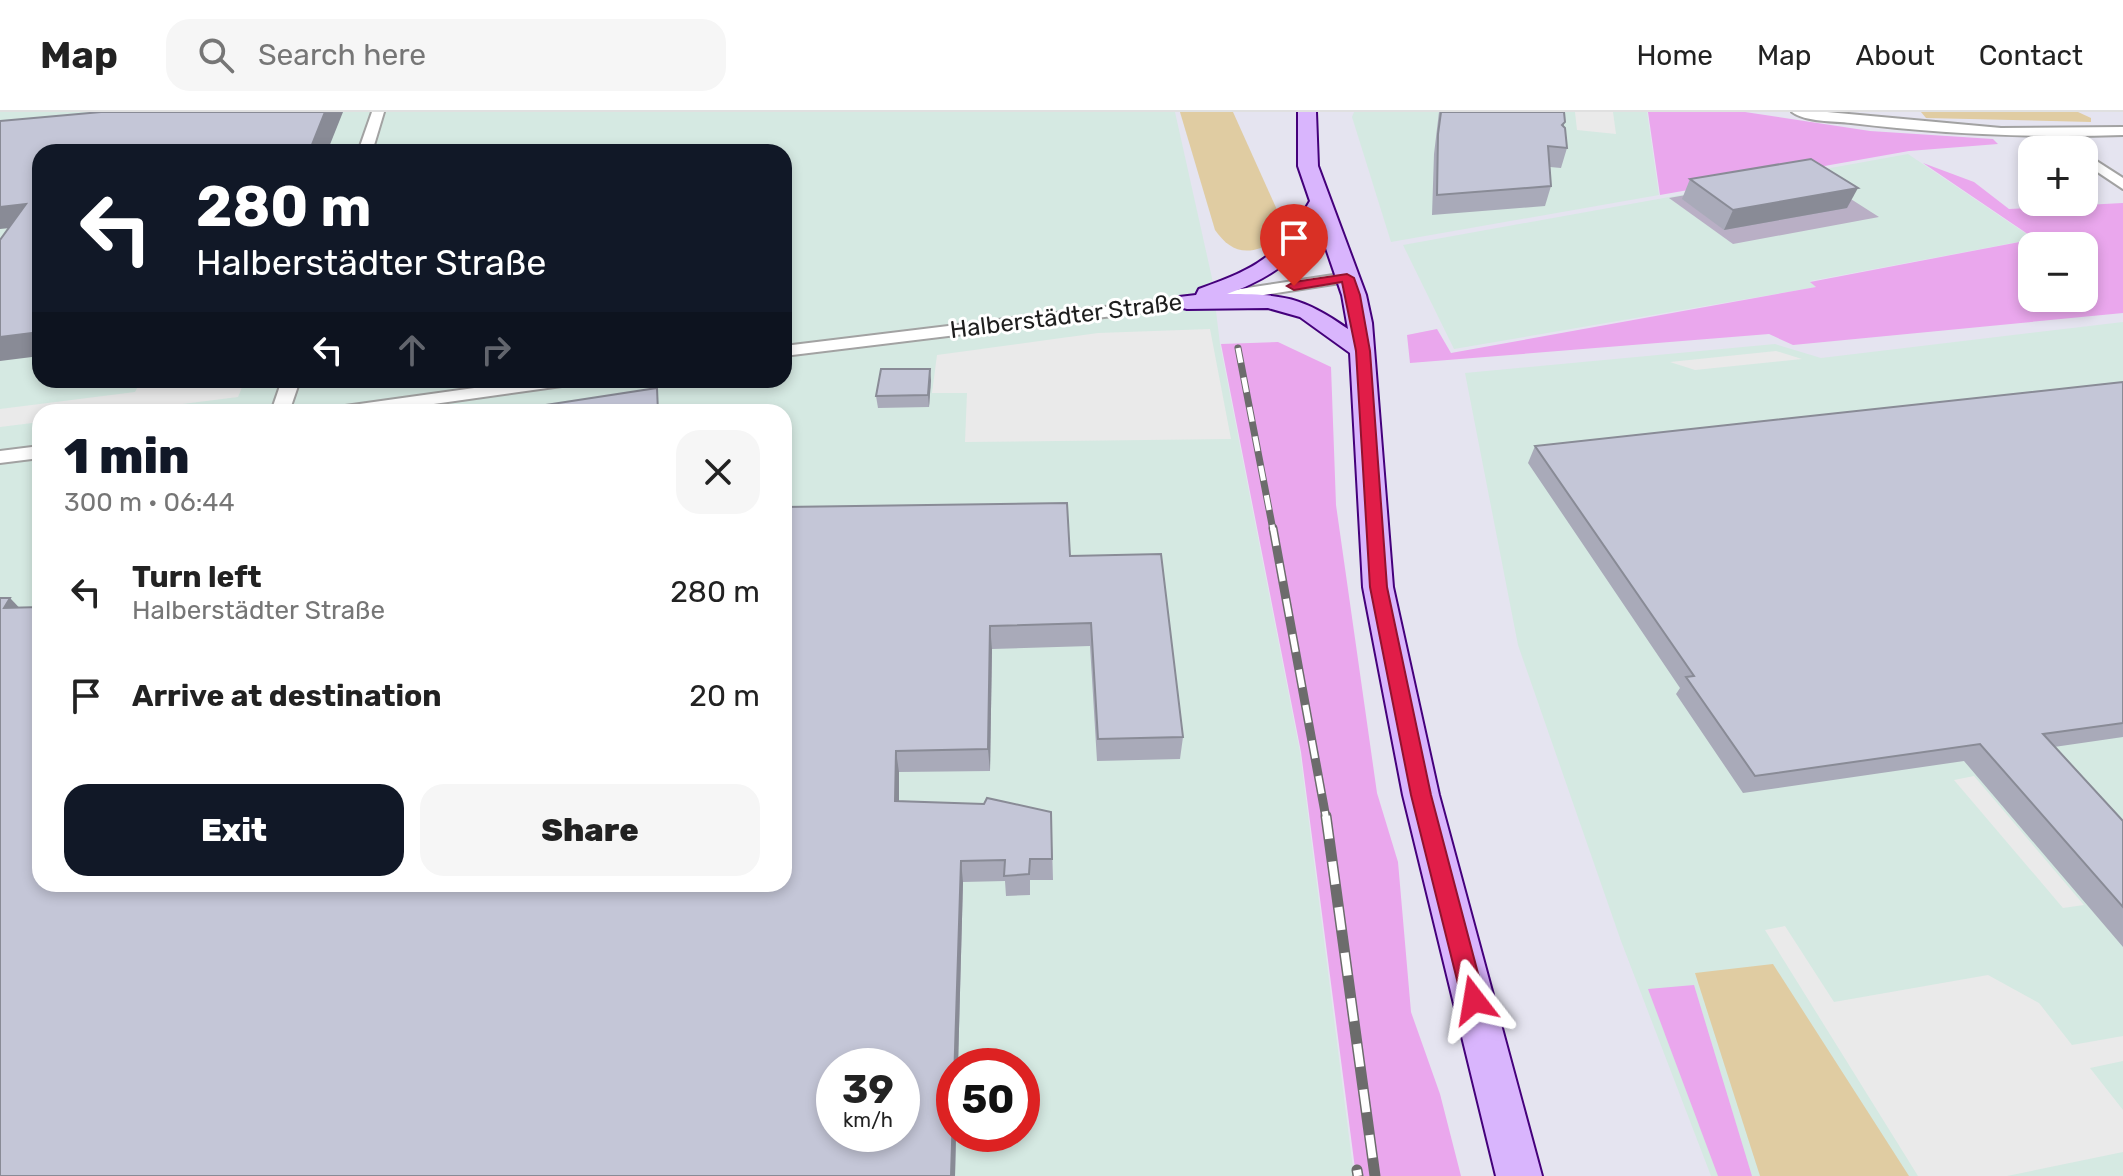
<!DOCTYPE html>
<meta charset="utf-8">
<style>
body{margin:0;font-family:Rubik,sans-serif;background:#f6f6f6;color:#222;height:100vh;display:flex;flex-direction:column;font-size:30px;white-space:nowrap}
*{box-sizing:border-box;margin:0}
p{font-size:26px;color:#767676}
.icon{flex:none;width:44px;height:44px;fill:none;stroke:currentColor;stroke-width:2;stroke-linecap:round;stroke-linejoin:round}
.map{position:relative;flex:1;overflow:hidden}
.details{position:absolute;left:32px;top:292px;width:760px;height:488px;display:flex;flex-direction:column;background:#fff;border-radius:24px;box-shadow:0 4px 12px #0003}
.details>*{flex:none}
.hud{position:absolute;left:32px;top:32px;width:760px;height:244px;border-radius:24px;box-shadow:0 4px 12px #0003;background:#111827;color:#fff;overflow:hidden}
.buttons{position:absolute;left:2018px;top:24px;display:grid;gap:16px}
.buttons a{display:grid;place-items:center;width:80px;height:80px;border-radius:16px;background:#fff;box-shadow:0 4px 12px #0003;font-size:40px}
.speed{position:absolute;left:816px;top:936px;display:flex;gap:16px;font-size:40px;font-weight:700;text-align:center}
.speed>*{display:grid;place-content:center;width:104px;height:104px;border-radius:50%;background:#fff;box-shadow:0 4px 12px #0003;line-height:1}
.speed small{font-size:20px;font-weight:400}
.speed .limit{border:12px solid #d22;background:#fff;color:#111}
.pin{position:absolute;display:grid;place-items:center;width:68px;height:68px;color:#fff;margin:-82px -34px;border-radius:50% 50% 50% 0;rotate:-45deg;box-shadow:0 0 8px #0007}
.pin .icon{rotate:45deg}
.me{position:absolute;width:88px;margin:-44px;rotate:346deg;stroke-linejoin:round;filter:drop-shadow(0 0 6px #0008)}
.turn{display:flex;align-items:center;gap:28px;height:168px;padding:0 32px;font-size:36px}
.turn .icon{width:104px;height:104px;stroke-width:2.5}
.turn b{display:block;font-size:56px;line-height:68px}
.lanes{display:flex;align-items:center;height:76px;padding:0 32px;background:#0003;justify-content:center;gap:40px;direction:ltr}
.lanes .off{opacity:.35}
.round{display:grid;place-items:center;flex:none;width:84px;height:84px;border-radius:24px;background:#f6f6f6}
.summary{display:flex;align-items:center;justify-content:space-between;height:136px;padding:0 32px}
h1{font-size:48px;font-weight:800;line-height:60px;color:#111827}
.cta{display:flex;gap:16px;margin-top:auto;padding:16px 32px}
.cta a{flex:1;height:92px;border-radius:24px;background:#111827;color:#fff;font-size:32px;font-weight:800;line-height:92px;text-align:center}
.cta a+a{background:#f6f6f6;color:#222}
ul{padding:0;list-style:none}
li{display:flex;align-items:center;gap:24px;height:104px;padding:0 32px}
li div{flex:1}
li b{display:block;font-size:30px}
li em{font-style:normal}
header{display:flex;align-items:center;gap:48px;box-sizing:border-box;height:112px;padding:0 40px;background:#fff;border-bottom:2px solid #e0e0e0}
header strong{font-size:38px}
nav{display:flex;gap:44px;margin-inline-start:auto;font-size:28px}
.search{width:560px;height:72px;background:#f6f6f6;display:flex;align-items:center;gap:20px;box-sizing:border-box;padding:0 28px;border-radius:24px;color:#767676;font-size:30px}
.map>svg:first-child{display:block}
.industrial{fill:#d5e9e2;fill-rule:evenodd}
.construction{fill:#b9afc5}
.grass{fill:#eaa7ed;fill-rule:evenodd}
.parking{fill:#eaeaea}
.water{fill:#e0cca2}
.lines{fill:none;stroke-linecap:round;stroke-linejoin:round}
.street-casing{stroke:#a2a2a2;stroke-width:4}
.secondary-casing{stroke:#44007b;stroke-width:4}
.street{fill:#fff;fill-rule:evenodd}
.secondary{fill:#d9b5fd;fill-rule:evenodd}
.rail-far2-casing{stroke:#6c6c6c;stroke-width:7}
.rail-far1-casing{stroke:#6c6c6c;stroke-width:9}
.rail-casing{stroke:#6c6c6c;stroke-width:11}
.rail-far2{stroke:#fff;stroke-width:5;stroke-dasharray:15;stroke-linecap:butt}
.rail-far1{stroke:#fff;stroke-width:6;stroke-dasharray:18;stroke-linecap:butt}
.rail{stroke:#fff;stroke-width:8;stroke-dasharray:23;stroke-linecap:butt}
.wall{fill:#a9aab9}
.shaded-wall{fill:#898b96}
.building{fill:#c4c6d7;stroke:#898b96;stroke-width:2;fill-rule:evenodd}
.route{fill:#e11d48;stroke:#92132f;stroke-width:2}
.labels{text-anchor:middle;stroke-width:6;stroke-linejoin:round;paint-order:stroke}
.far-street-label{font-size:24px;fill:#1e1e1e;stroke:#fff}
</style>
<header>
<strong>Map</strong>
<div class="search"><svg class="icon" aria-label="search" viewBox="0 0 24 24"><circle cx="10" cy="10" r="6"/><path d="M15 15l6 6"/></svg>Search here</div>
<nav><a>Home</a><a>Map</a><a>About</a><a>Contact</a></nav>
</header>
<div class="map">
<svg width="2123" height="1064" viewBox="0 0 2123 1064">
<rect width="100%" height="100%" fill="#e5e4f0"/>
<g class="industrial">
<path d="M 0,0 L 1175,0 L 1212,166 L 1220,232 L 1300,640 L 1354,1064 L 0,1064 ZM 40,40 L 784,40 L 784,268 L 40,268 ZM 40,300 L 784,300 L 784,772 L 40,772 ZM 834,954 L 902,954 L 902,1022 L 834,1022 ZM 954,954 L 1022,954 L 1022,1022 L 954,1022 Z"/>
<path d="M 1354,0 L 1647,0 L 1659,83 L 1391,130 L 1352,5 Z"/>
<path d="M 1908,42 L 2034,127 L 1810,169 L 1816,175 L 1454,237 L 1403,133 Z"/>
<path d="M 2123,210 L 2123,1064 L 1711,1064 L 1621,829 L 1518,533 L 1465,261 L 1775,232 L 1821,246 Z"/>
</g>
<path class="construction" d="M 1810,61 L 1879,105 L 1733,132 L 1669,86 Z"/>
<g class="grass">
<path d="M 1648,0 L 1745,0 L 1870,19 L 1993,27 L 1998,32 L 1909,39 L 1660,83 Z"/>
<path d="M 1923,51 L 1974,70 L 2009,97 L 2123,91 L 2123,201 L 1793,233 L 1769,222 L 1410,251 L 1407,223 L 1437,217 L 1451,241 L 1816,175 L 1810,170 L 2035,127 ZM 2032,134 L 2084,134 L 2084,186 L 2032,186 Z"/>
<path d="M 1278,230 L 1331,255 L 1336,393 L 1377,681 L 1398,750 L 1411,900 L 1440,982 L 1461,1064 L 1356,1064 L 1301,640 L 1221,232 Z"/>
<path d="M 1694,873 L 1752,1064 L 1718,1064 L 1648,877 Z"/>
</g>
<g class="parking">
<path d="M 1575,0 L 1613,0 L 1616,22 L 1577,18 Z"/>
<path d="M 1210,217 L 1231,327 L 965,330 L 967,281 L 932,281 L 937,243 L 1098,221 Z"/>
<path d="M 1776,239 L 1802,247 L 1695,258 L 1670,250 Z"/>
<path d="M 141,268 L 245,268 L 238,285 L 119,300 L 40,300 L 40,310 L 0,315 L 0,297 L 135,280 Z"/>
<path d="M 1974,664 L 2084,793 L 2063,796 L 1954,668 Z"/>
<path d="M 1785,814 L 1834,890 L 1988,863 L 2039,891 L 2072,933 L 2123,924 L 2123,949 L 2090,956 L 2123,998 L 2123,1040 L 2007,1064 L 1918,1064 L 1765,818 Z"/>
</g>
<g class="water">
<path d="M 1180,0 L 1233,0 L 1278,100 L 1261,136 C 1240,143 1227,135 1215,118 Z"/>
<path d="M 1921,0 L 2078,0 L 2091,6 L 2091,10 L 1926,6 Z"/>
<path d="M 1773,852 L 1909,1064 L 1760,1064 L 1695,861 Z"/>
</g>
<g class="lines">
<defs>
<g id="street">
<path d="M 372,0 L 384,0 L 372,40 L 358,40 Z"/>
<path d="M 1792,0 L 1827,0 L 2001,16 L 2123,15 L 2123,23 C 2032,26 1942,22 1851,11 C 1834,9 1805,10 1792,0 Z"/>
<path d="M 2084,41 L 2123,66 L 2123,77 L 2084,51 Z"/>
<path d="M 1347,161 L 1353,163 L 1353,169 L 1187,195 L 784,244 L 784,234 L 1187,185 Z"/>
<path d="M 282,268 L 300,268 L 289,300 L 271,300 Z"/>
<path d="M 531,268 L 578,268 L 569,273 L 377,300 L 329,300 L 338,295 Z"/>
<path d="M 40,334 L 40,346 L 0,351 L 0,339 Z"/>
</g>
<path id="secondary" d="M 1298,0 L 1316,0 L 1318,54 L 1366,183 L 1372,211 L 1393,475 L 1439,683 L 1542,1064 L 1496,1064 L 1403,683 L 1363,475 L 1350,241 L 1300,205 L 1268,196 L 1187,197 L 1179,195 L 1175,190 L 1179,185 L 1196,183 L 1199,177 C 1259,155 1277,146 1310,89 L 1298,54 ZM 1318,113 L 1342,183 L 1348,217 C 1303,185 1282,182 1227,182 C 1268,167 1294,150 1318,113 Z"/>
</defs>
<use href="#street" class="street-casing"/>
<use href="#secondary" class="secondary-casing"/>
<use href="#street" class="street"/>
<use href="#secondary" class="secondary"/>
<defs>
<path id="rail-far2" d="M 1238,236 L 1273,418"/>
<path id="rail-far1" d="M 1273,416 L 1326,706"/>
<g id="rail">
<path d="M 1326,704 L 1375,1064"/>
<path d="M 1357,1058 L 1358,1064"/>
</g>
</defs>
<use href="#rail-far2" class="rail-far2-casing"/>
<use href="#rail-far1" class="rail-far1-casing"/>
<use href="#rail" class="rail-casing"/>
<use href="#rail-far2" class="rail-far2"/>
<use href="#rail-far1" class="rail-far1"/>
<use href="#rail" class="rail"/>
</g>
<g class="wall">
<path d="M 1439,0 L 1564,0 L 1564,14 L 1567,36 L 1561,56 L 1550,55 L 1551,74 L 1545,94 L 1432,103 L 1434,42 Z"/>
<path d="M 1690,67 L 1847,96 L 1724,118 L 1682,87 Z"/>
<path d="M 931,268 L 929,295 L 878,296 L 876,284 Z"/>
<path d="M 2123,270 L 2123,625 L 2054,635 L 2123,709 L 2123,835 L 1964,649 L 1743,681 L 1676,582 L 1680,576 L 1528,351 L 1535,334 Z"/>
<path d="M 784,395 L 1070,444 L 1183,625 L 1180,647 L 1097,649 L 1090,534 L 992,537 L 990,659 L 899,660 L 899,689 L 1051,700 L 1053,768 L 1030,768 L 1030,783 L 1006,784 L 1005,769 L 963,770 L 958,954 L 954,954 L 954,1022 L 956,1022 L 955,1064 L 0,1064 L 40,772 Z"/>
</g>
<g class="shaded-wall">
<path d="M 325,0 L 343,0 L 327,40 L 309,40 Z"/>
<path d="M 1858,76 L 1847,96 L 1724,118 L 1733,98 Z"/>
<path d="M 26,92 L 40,113 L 0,117 L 0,95 Z"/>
<path d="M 40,220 L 40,244 L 0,249 L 0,225 Z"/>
<path d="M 930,257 L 931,268 L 929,295 L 928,283 Z"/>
<path d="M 10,486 L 32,509 L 4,496 Z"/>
<path d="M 990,514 L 992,537 L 990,659 L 988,637 Z"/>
<path d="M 896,639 L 899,660 L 899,711 L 895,689 Z"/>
<path d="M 961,749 L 963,770 L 958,954 L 954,954 Z"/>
<path d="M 954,966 L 954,1022 L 956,1022 L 955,1064 L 951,1064 Z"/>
</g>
<g class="building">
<path d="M 101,0 L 325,0 L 309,40 L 40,40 L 40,220 L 0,225 L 0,128 L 26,92 L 0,95 L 0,9 Z"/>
<path d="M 1441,0 L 1564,0 L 1565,10 L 1562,13 L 1565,16 L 1567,36 L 1548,34 L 1551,74 L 1437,83 L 1438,22 Z"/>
<path d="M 1811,47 L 1858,76 L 1733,98 L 1690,67 Z"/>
<path d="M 881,257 L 930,257 L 928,283 L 876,284 Z"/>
<path d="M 2123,270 L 2123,611 L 2043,622 L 2123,709 L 2123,795 L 1980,632 L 1755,664 L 1686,565 L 1694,564 L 1535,334 Z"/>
<path d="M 657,276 L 658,300 L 500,300 Z"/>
<path d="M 1067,391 L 1070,444 L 1161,442 L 1183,625 L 1098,627 L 1091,511 L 990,514 L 988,637 L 896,639 L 895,689 L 984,692 L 987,686 L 1051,700 L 1052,747 L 1030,747 L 1029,762 L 1004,764 L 1005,748 L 961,749 L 951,1064 L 0,1064 L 0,486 L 10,486 L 4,496 L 40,495 L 40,772 L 784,772 L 784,395 ZM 834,954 L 902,954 L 902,1022 L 834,1022 Z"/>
</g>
<path class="route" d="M 1347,162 L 1354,166 L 1360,183 L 1370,239 L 1387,475 L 1431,683 L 1485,888 L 1482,896 L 1474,899 L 1466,896 L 1462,888 L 1411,683 L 1370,475 L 1356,239 L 1342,170 L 1294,178 L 1287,174 L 1294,170 Z"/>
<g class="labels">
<g class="far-street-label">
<text transform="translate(1066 204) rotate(-7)" y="8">Halberstädter Straße</text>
</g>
</g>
</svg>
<div class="buttons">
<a>+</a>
<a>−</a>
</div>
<div class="speed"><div>39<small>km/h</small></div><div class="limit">50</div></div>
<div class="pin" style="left:1294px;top:174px;background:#d93025"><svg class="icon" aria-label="arrive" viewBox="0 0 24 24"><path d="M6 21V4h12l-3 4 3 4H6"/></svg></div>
<svg class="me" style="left:1474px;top:888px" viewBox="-20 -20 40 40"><path d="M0-17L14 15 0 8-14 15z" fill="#e11d48" stroke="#fff" stroke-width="4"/></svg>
<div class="hud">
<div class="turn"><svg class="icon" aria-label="left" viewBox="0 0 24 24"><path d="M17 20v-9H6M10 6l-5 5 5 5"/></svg><div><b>280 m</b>Halberstädter Straße</div></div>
<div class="lanes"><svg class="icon" aria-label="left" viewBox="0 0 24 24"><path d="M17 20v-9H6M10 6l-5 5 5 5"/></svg><svg class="icon off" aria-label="ahead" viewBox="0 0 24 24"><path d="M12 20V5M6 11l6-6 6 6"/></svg><svg class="icon off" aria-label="right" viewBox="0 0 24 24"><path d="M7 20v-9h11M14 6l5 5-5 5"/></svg></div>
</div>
<section class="details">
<div class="summary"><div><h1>1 min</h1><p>300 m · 06:44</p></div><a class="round"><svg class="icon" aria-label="close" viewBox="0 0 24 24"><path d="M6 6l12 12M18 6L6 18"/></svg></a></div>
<ul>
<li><svg class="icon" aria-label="left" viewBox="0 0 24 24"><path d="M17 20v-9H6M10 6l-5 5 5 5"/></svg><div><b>Turn left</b><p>Halberstädter Straße</p></div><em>280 m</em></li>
<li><svg class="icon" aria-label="arrive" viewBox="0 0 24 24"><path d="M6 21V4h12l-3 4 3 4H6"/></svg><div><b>Arrive at destination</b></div><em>20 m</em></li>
</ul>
<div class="cta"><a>Exit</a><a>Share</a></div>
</section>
</div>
